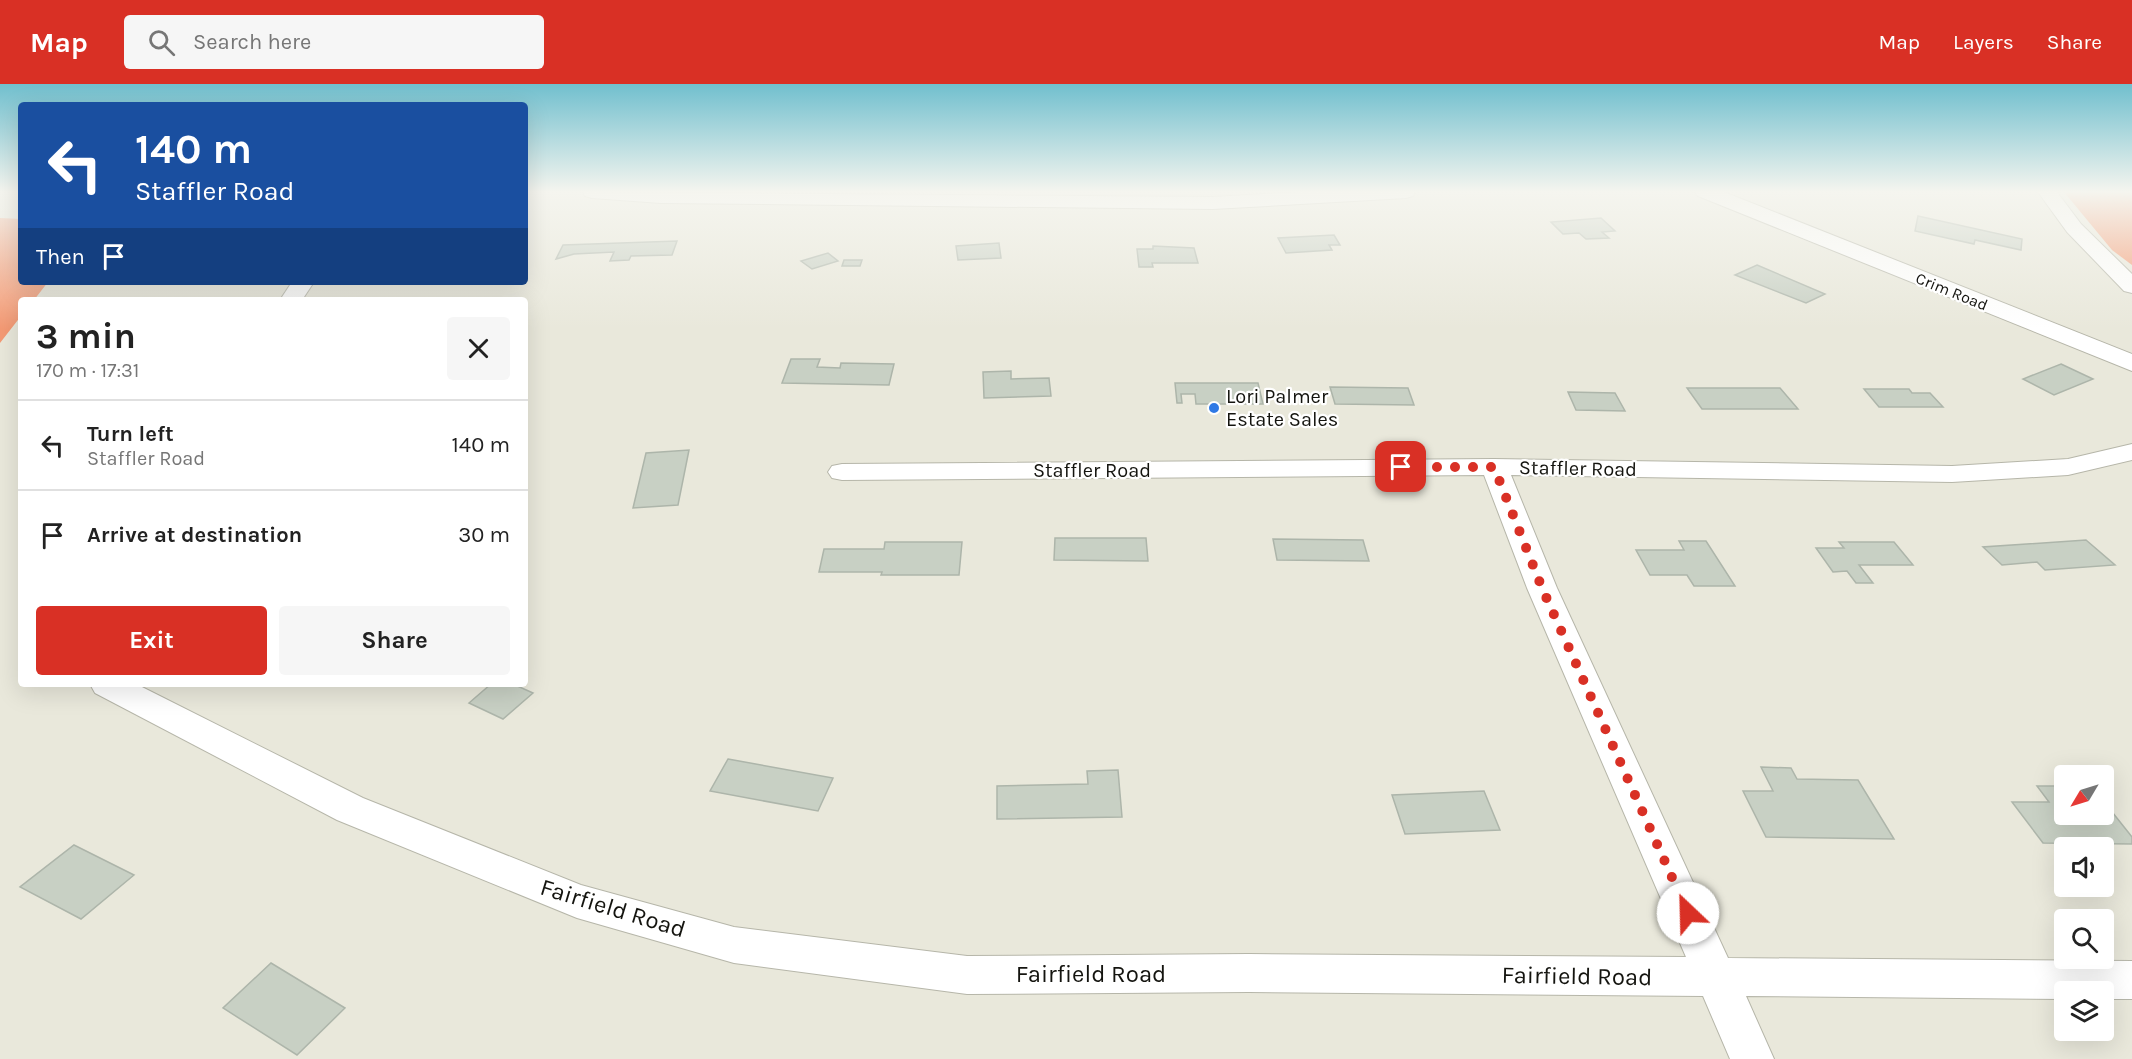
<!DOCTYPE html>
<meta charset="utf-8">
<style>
body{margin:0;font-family:Karla,sans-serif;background:#f6f6f6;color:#222;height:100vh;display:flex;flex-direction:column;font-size:22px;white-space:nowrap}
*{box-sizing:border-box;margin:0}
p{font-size:20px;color:#767676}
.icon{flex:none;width:33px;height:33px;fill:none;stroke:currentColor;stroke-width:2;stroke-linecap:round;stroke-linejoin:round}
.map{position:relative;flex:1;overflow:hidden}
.panel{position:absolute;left:18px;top:213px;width:510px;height:390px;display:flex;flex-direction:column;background:#fff;border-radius:6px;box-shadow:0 6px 24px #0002}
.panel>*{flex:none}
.banner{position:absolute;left:18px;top:18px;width:510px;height:183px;border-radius:6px;box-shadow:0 6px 24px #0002;background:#1a4fa0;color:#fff;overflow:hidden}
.needle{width:39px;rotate:232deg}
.buttons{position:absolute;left:2054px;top:681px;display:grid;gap:12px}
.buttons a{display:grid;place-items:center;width:60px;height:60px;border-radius:6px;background:#fff;box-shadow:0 6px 24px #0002;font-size:30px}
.pin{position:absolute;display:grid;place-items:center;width:51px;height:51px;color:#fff;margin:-26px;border-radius:12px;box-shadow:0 3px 9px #0006}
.me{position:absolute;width:66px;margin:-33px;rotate:336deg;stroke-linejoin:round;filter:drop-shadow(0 0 4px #0008)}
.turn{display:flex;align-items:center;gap:21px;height:126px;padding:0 18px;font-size:27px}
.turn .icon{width:78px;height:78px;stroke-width:2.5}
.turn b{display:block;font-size:42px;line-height:51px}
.then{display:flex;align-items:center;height:57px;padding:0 18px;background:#0003;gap:12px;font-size:22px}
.round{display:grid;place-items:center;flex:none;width:63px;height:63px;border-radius:6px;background:#f6f6f6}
.headline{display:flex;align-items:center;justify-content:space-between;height:102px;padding:0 18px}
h1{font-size:36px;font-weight:700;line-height:45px}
.button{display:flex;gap:12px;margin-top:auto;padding:12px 18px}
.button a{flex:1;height:69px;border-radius:6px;background:#d93025;color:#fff;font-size:24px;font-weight:700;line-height:69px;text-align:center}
.button a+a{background:#f6f6f6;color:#222}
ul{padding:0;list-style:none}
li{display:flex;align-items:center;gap:18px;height:90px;padding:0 18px;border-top:2px solid #e0e0e0}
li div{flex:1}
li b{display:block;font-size:22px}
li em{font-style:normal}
header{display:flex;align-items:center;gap:36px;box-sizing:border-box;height:84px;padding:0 30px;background:#d93025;color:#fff}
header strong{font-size:28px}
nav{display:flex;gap:33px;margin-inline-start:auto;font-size:21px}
.search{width:420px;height:54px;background:#f6f6f6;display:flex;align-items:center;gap:15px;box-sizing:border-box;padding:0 21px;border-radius:6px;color:#767676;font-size:22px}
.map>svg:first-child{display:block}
.forest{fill:#f49a74}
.building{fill:#c8d0c4;stroke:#adb5aa;stroke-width:1.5}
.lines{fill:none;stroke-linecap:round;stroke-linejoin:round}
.street-casing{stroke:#b6b6a9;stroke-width:2}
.secondary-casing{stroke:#b6b6a9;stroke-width:2}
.street{fill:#fff;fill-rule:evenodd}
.secondary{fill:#fff;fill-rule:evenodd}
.route{stroke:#d93025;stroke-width:10;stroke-dasharray:0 18}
.poi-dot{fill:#2f79e5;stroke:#fff;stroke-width:2}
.labels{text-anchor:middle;stroke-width:4.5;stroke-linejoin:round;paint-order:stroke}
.far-street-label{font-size:16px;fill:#14140f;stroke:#fff}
.poi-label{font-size:20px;fill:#14140f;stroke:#fff;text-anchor:start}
.street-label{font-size:20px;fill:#14140f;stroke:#fff}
.near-street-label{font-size:24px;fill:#14140f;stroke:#fff}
</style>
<header>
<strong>Map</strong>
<div class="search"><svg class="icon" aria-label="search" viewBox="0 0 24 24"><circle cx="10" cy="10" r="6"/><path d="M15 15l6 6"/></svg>Search here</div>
<nav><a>Map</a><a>Layers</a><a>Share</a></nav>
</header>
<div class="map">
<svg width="2132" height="975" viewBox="0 0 2132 975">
<rect width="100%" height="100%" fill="#e9e8db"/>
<g class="forest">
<path d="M 2064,108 L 2132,108 L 2132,181 L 2112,166 Z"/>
<path d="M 0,134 L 21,135 L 21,198 L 48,198 L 34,216 L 21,216 L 21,232 L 0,259 Z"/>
</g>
<g class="building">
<path d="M 1918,132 L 2022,155 L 2021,166 L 1975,156 L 1974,160 L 1915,147 Z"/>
<path d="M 1601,134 L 1615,147 L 1602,148 L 1609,154 L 1586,155 L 1579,149 L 1563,150 L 1551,138 Z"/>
<path d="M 1334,151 L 1340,161 L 1329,161 L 1332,166 L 1286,169 L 1278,154 Z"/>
<path d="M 677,157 L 672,171 L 631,172 L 629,176 L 610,177 L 614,168 L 574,170 L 556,175 L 563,161 Z"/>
<path d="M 999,159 L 1001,174 L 958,176 L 956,162 Z"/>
<path d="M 1153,162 L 1194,164 L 1198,179 L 1152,179 L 1153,183 L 1139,183 L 1137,165 L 1153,165 Z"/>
<path d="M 828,169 L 838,177 L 812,185 L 801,177 Z"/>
<path d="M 844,176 L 862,176 L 860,182 L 842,182 Z"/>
<path d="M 1757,181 L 1825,210 L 1806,219 L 1735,191 Z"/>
<path d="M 791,275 L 820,275 L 817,283 L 840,284 L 841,279 L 894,280 L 889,301 L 782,299 Z"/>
<path d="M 2061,280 L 2093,295 L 2054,311 L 2023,295 Z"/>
<path d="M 1011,287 L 1011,295 L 1049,294 L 1051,312 L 984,314 L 983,288 Z"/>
<path d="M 1175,299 L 1258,299 L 1263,320 L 1196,320 L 1195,310 L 1181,310 L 1182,319 L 1177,319 Z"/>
<path d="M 1330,303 L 1408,304 L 1414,321 L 1335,320 Z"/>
<path d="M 1687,304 L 1780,304 L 1798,325 L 1702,325 Z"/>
<path d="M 1864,305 L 1909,305 L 1912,309 L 1930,309 L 1943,323 L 1879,323 Z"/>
<path d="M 1568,308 L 1615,309 L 1625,327 L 1576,326 Z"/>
<path d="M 689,366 L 678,421 L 633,424 L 646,369 Z"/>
<path d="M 1055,454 L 1146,454 L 1148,477 L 1054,476 Z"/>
<path d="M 1273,455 L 1363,456 L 1369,477 L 1277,476 Z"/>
<path d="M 2086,456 L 2115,481 L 2045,486 L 2037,478 L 2002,481 L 1983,463 Z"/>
<path d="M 1679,457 L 1706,457 L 1735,502 L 1694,502 L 1687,491 L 1650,491 L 1636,466 L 1684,466 Z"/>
<path d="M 885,458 L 962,458 L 959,491 L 881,491 L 882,488 L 819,488 L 824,465 L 884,465 Z"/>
<path d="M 1839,458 L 1894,458 L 1913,481 L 1859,481 L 1873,499 L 1856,499 L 1847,487 L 1833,488 L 1816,464 L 1844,464 Z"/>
<path d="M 491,600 L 513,600 L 533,609 L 503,635 L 469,619 Z"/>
<path d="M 728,675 L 833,694 L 818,727 L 710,707 Z"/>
<path d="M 1761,683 L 1791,684 L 1797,695 L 1858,696 L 1894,755 L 1766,753 L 1743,707 L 1773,707 Z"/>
<path d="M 1118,686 L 1122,733 L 997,735 L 997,702 L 1088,700 L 1087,687 Z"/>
<path d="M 2037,702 L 2064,702 L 2064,730 L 2103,730 L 2103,719 L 2105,719 L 2132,753 L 2132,760 L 2043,759 L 2012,718 L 2049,718 Z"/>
<path d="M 1484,707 L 1500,746 L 1405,750 L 1392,711 Z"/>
<path d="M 74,761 L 134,791 L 81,835 L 20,803 Z"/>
<path d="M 271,879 L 345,924 L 297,971 L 223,924 Z"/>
</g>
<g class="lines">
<defs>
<g id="street">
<path d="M 583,108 L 1213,113 L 1300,108 L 1415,108 L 1413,112 L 1406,114 L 1213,125 L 661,119 L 592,114 L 585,112 Z"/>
<path d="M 2038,108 L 2057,108 L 2081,140 L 2132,190 L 2132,209 L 2124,207 L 2067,148 Z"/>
<path d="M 292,198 L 314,198 L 302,216 L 280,216 Z"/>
<path d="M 2132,360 L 2132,376 L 2068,391 L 1952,398 L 1511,391 L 1557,504 L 1728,874 L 2132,877 L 2132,915 L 2103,915 L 2103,908 L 2064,908 L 2064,915 L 1746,912 L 1774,975 L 1730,975 L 1703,912 L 1249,908 L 967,910 L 734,879 L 577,834 L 337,736 L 95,609 L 90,600 L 136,600 L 363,714 L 581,801 L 734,843 L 967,872 L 1249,870 L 1686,873 L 1527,504 L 1484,391 L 842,396 L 832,394 L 828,388 L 832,382 L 842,380 L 1494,375 L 1952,382 L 2068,375 Z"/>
</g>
<path id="secondary" d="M 1695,108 L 1724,108 L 2132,270 L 2132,287 L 1698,112 Z"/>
</defs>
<use href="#street" class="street-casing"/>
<use href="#secondary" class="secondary-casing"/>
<use href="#street" class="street"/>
<use href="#secondary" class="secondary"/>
</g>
<linearGradient id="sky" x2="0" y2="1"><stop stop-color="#71bfce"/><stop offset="0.44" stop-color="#f5f5ef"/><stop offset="1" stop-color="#f5f5ef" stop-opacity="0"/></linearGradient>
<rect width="2132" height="245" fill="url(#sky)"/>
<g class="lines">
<path class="route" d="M 1401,383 L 1494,383 L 1542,504 L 1688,829"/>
</g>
<circle class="poi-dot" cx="1214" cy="324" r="6"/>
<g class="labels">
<g class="far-street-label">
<text transform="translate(1952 207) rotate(22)" y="6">Crim Road</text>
</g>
<g class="poi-label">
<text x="1226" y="319">Lori Palmer<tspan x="1226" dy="23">Estate Sales</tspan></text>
</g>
<g class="street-label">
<text transform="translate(1578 384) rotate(1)" y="7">Staffler Road</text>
<text x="1092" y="393">Staffler Road</text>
</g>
<g class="near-street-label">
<text transform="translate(613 824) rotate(17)" y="8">Fairfield Road</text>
<text x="1091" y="898">Fairfield Road</text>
<text transform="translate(1577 892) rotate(1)" y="8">Fairfield Road</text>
</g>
</g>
</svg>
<div class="buttons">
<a><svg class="needle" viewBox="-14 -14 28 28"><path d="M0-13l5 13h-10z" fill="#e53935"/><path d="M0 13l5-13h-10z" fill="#767676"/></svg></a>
<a><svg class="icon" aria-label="sound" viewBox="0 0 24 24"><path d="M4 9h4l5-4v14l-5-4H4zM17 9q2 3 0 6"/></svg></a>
<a><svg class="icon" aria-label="search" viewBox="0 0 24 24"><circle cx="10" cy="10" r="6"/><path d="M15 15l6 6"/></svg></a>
<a><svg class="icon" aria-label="layers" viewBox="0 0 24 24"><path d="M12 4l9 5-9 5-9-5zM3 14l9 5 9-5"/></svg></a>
</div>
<div class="pin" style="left:1401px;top:383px;background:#d93025"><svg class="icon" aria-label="arrive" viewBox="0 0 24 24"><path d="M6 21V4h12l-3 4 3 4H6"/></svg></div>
<svg class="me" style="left:1688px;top:829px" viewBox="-20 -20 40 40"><circle r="19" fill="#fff"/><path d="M0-13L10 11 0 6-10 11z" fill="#d93025"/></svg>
<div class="banner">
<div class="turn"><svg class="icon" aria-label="left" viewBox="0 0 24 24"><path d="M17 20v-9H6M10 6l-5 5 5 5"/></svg><div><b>140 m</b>Staffler Road</div></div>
<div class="then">Then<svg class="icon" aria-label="arrive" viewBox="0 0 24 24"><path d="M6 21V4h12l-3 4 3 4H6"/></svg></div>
</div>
<section class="panel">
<div class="headline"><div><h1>3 min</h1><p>170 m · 17:31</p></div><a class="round"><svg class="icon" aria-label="close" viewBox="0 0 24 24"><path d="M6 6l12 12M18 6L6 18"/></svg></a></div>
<ul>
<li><svg class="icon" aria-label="left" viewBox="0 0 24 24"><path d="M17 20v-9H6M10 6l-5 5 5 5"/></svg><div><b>Turn left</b><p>Staffler Road</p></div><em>140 m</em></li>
<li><svg class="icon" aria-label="arrive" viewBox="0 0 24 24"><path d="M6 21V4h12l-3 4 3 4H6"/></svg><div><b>Arrive at destination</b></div><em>30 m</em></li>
</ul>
<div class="button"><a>Exit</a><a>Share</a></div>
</section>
</div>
